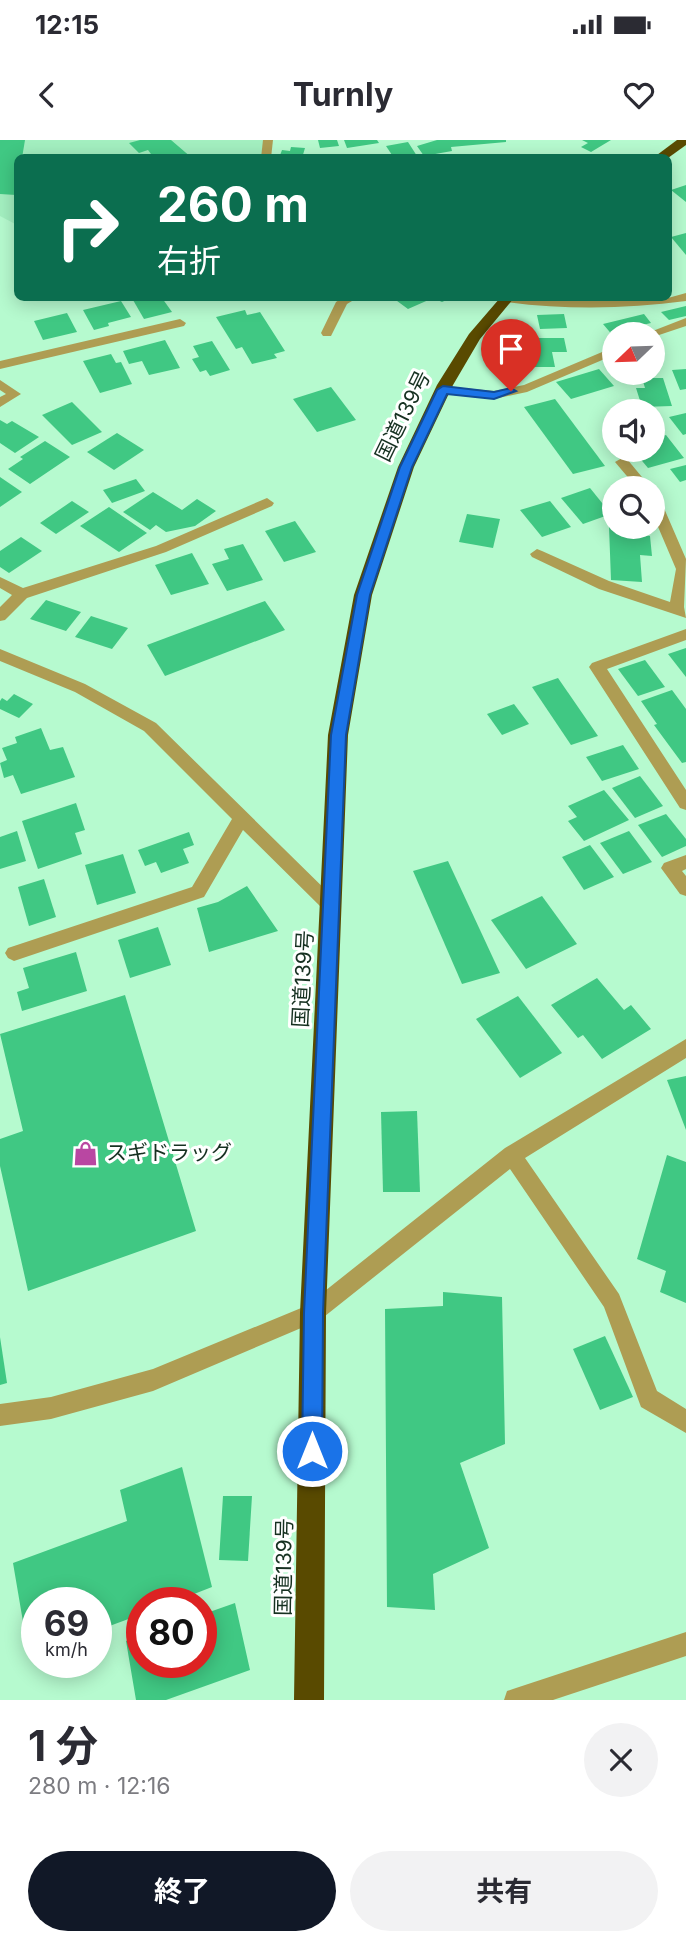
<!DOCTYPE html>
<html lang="ja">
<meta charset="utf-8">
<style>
body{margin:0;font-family:Inter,"Noto Sans JP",sans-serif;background:#f2f2f3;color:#2b2b33;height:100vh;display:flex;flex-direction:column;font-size:26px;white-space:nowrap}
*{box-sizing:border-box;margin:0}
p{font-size:23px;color:#7c7c81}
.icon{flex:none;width:38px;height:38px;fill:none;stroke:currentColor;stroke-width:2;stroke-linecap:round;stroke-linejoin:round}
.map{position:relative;height:1560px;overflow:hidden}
.panel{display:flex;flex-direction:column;background:#fff;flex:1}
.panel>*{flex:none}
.top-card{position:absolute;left:14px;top:14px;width:658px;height:147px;border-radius:10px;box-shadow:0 4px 18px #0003;background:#0b6e4f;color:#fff;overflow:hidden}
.needle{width:46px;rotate:247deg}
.buttons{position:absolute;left:602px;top:182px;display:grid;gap:14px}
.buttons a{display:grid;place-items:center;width:63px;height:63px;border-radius:50%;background:#fff;box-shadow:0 4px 18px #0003;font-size:35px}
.speed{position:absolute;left:21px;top:1447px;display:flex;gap:14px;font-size:35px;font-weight:700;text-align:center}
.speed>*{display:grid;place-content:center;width:91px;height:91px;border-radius:50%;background:#fff;box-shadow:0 4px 18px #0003;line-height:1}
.speed small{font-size:18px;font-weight:400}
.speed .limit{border:10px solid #d22;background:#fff;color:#111}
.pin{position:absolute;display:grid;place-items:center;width:60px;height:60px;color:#fff;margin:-72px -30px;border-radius:50% 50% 50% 0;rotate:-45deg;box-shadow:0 0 7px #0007}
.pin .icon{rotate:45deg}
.me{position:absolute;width:77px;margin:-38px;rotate:0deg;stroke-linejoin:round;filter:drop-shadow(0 0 5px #0008)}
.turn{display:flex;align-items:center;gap:24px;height:147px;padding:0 28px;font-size:32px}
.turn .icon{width:91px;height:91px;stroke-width:2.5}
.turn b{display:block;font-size:49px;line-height:60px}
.round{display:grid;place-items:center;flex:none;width:74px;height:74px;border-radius:37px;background:#f2f2f3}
.headline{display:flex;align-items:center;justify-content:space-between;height:119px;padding:0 28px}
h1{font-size:42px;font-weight:700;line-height:52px}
.cta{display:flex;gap:14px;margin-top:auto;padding:14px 28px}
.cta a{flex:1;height:80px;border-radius:42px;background:#111827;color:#fff;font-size:28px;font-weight:700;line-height:80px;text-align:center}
.cta a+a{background:#f2f2f3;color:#2b2b33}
.status{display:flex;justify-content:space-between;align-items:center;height:49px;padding:0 35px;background:#fff;direction:ltr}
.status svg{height:19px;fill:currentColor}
header{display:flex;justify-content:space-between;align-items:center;height:91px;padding:0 28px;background:#fff;font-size:32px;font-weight:700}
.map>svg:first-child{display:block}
.built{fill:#a3efc0}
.building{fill:#40c883}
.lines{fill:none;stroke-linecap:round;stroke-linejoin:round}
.minor{fill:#ae9d53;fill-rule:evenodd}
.highway{fill:#594a00;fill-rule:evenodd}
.route{fill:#1a73e8;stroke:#114b97;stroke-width:2}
.labels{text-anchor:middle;stroke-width:6;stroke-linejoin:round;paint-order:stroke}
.street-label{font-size:21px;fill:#163121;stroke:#fff}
.poi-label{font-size:21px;fill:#163121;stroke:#fff;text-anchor:start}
</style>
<div class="status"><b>12:15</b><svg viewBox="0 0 49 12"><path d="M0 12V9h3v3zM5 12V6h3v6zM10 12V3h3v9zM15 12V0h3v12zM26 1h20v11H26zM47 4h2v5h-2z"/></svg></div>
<header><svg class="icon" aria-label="back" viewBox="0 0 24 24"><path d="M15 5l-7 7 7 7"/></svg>Turnly<svg class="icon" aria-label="heart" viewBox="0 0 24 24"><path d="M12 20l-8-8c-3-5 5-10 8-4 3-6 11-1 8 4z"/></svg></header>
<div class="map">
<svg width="686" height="1560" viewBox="0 0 686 1560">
<rect width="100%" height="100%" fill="#b6facf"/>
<path class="built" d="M 0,0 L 267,0 L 263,17 L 18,18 L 17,85 L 0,76 Z"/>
<g class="building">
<path d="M 0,0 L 25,0 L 22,18 L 18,18 L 16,55 L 0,54 Z"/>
<path d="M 140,0 L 171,0 L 192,18 L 154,18 L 148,10 L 139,13 L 129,3 Z"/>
<path d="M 318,0 L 337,0 L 339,6 L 320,8 Z"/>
<path d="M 344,0 L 377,0 L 379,3 L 347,8 Z"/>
<path d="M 437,0 L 506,0 L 506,2 L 451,7 L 452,11 L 424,16 L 417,6 Z"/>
<path d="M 582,0 L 611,0 L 591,12 L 581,7 L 588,3 Z"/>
<path d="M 408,2 L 417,16 L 394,18 L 386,6 Z"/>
<path d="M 291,7 L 305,8 L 302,18 L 279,18 L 282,10 L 290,11 Z"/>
<path d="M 686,45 L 686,62 L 671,50 Z"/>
<path d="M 686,93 L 686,115 L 671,97 Z"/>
<path d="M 143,158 L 162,158 L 172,172 L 144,179 L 133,160 Z"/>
<path d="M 393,158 L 451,158 L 442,162 L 433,158 L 408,169 Z"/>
<path d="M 121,161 L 131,177 L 108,183 L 109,186 L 94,190 L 83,170 Z"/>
<path d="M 686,166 L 686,176 L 669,180 L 661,172 Z"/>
<path d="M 245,170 L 247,175 L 260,172 L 285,211 L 274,214 L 277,218 L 252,224 L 242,207 L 236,209 L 216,177 Z"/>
<path d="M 67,173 L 77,192 L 43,200 L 34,181 Z"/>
<path d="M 564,174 L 567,188 L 540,189 L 537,175 Z"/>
<path d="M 644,174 L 651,183 L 629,188 L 632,191 L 614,194 L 614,197 L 603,184 Z"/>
<path d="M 523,198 L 564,198 L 567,212 L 552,212 L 555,227 L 527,227 Z"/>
<path d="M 165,200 L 180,228 L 149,235 L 142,221 L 129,224 L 123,211 Z"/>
<path d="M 212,201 L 230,230 L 210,236 L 206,230 L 200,232 L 192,219 L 199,217 L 193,206 Z"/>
<path d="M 111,214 L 116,223 L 121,222 L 132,244 L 100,253 L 83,221 Z"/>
<path d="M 599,229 L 614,246 L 571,259 L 556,242 Z"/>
<path d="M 686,229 L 686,249 L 680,250 L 672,230 Z"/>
<path d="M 642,238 L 663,238 L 672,266 L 642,267 L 636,248 L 645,248 Z"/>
<path d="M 331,247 L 356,280 L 317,292 L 293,259 Z"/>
<path d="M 555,259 L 605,326 L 573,334 L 524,267 Z"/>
<path d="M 72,262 L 102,292 L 72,305 L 42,275 Z"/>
<path d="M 686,273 L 686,294 L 683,295 L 669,277 Z"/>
<path d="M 653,277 L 665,292 L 653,296 Z"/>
<path d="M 0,280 L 7,284 L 12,281 L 39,297 L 15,313 L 0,303 Z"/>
<path d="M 117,293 L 144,310 L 114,330 L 87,312 Z"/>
<path d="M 666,295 L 684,318 L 648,328 L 633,310 L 653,310 L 653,299 Z"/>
<path d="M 45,301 L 70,317 L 30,344 L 8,329 L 23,319 L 20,317 Z"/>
<path d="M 686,325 L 686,340 L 680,342 L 670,329 Z"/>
<path d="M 0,337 L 22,352 L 0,367 Z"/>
<path d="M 136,339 L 145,351 L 112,363 L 103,350 Z"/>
<path d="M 590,348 L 611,374 L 583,384 L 561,358 Z"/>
<path d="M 153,352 L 182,370 L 197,359 L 216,371 L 195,386 L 166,392 L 156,385 L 150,390 L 123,372 Z"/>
<path d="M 72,361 L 89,372 L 56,394 L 40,383 Z"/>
<path d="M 550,361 L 571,387 L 542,397 L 520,370 Z"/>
<path d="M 109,367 L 147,393 L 119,412 L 80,386 Z"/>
<path d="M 467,374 L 500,379 L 493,408 L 459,402 Z"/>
<path d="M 295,381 L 316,412 L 284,422 L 265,391 Z"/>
<path d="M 609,387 L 642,387 L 642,395 L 650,396 L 652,416 L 640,415 L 642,442 L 611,440 Z"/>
<path d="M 21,397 L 42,411 L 9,433 L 0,427 L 0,411 Z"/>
<path d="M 243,404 L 263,440 L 227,451 L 212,424 L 229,419 L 224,409 Z"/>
<path d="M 192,413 L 209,444 L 171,455 L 155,425 Z"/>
<path d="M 46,460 L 81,472 L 66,491 L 30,479 Z"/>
<path d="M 265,461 L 285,490 L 165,536 L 147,505 Z"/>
<path d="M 91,476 L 128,488 L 112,509 L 75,497 Z"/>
<path d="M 686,508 L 686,537 L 668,514 Z"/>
<path d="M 645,520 L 665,547 L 638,556 L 618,529 Z"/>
<path d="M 558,538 L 598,596 L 571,605 L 532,547 Z"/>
<path d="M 672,550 L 686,569 L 686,622 L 682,623 L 654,585 L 657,584 L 641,561 Z"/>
<path d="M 14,554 L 33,564 L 19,578 L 0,569 L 0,561 L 2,558 L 7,561 Z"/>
<path d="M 514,564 L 529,584 L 502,595 L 487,574 Z"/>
<path d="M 41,588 L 50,610 L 63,607 L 75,637 L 21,654 L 13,635 L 4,638 L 0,623 L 7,620 L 2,608 L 17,603 L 15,597 Z"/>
<path d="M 623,605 L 639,629 L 602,641 L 586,617 Z"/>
<path d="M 640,636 L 663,666 L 635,678 L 612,648 Z"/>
<path d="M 604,650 L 629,680 L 584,701 L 568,681 L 577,677 L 568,666 Z"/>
<path d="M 76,663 L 85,690 L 75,693 L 82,714 L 38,729 L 22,681 Z"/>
<path d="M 666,674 L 686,699 L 686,706 L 662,717 L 638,685 Z"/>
<path d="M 17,691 L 26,721 L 0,729 L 0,697 Z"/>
<path d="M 629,691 L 652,722 L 623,734 L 600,703 Z"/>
<path d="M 189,692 L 194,705 L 183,709 L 189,723 L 161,733 L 156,722 L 145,726 L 138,710 Z"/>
<path d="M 590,705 L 614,737 L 584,750 L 562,717 Z"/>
<path d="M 123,714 L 136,753 L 97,765 L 85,725 Z"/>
<path d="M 448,721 L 500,833 L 462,844 L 413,731 Z"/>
<path d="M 44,739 L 56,777 L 29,786 L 18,747 Z"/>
<path d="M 247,746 L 278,791 L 209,812 L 197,768 L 218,762 Z"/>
<path d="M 542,756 L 577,804 L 526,829 L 491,780 Z"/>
<path d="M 158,787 L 171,825 L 130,838 L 118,800 Z"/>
<path d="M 76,812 L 87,851 L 22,871 L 17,852 L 29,848 L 23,828 Z"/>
<path d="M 597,838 L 624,870 L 631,865 L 651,889 L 602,919 L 583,895 L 578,898 L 551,865 Z"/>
<path d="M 125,855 L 196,1091 L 28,1151 L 0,1026 L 0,999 L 23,991 L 0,894 Z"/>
<path d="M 518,856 L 562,913 L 520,938 L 476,879 Z"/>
<path d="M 686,936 L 686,990 L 667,940 Z"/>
<path d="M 417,971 L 420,1052 L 383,1052 L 381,972 Z"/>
<path d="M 667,1015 L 686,1022 L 686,1163 L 660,1152 L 666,1131 L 637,1119 Z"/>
<path d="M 443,1152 L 502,1157 L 505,1304 L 460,1323 L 489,1408 L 433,1434 L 435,1470 L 387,1467 L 385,1169 L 443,1166 Z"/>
<path d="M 605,1196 L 633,1257 L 600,1270 L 573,1209 Z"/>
<path d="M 0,1197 L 7,1243 L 0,1245 Z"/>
<path d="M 182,1327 L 212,1447 L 171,1463 L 142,1463 L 142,1474 L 96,1491 L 96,1463 L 37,1463 L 37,1514 L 29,1517 L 13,1423 L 127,1381 L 120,1350 Z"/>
<path d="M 223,1356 L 252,1356 L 248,1421 L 219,1420 Z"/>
<path d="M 235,1463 L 250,1530 L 166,1560 L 136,1560 L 126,1501 L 142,1495 L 142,1522 L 201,1522 L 201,1475 Z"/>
</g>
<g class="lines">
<g class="minor">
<path d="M 263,0 L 273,0 L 271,18 L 261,18 Z"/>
<path d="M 686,153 L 686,161 C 626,169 567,170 507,162 L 501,158 L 619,160 L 668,158 Z"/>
<path d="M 342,158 L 357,158 L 347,164 L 331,196 L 323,196 L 321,193 L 336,162 Z"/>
<path d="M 686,178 L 686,186 L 653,197 L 653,194 L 645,194 Z"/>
<path d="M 180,179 L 186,183 L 184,186 L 0,229 L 0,221 Z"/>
<path d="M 614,207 L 614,215 L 527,252 L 494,259 L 443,254 L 437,250 L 443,246 L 494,251 L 524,245 Z"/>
<path d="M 0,240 L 21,254 L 0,267 L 0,257 L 6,254 L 0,250 Z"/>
<path d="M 622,318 L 627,319 L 651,348 L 637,348 L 615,322 Z"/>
<path d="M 653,354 L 660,359 L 686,419 L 684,467 L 686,478 L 599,449 L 532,417 L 530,414 L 537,409 L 542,411 L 609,441 L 670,462 L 676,429 L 653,375 Z"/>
<path d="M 267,358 L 274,363 L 272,366 L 166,412 L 27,458 L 5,480 L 0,481 L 0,467 L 12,455 L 0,448 L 0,437 L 23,448 L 156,406 Z"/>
<path d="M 686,489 L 686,500 L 607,529 L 686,650 L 686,670 L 680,668 L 589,527 L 592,523 Z"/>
<path d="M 0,509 L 85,544 L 156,583 L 338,762 L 341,767 L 338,772 L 332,774 L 326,772 L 243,690 L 204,757 L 14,821 L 8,818 L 5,813 L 8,808 L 192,747 L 232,679 L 144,591 L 75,552 L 0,521 Z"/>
<path d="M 686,715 L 686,729 L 682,731 L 686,736 L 686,756 L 680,754 L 661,728 L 664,723 Z"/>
<path d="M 686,899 L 686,918 L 525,1018 L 619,1154 L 657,1251 L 686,1269 L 686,1293 L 641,1267 L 604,1167 L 510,1029 L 320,1180 L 153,1251 L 51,1279 L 0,1286 L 0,1264 L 51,1257 L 153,1229 L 306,1166 L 505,1008 Z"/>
<path d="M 686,1492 L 686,1516 L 553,1560 L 504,1560 L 507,1551 L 516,1548 Z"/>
</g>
<g class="highway">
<path d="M 677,0 L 686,0 L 686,5 L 668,18 L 653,18 Z"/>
<path d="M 500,158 L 514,158 L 480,199 L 453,245 L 414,327 L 372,455 L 348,595 L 326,1173 L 324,1560 L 294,1560 L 300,1173 L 328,595 L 354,455 L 398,327 L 437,245 L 469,194 Z"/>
</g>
</g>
<path class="route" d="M 443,246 L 494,252 L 511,248 L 516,251 L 494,259 L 447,254 L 412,327 L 370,455 L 346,595 L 323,1173 L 322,1311 L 319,1318 L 312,1321 L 305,1318 L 302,1311 L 304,1173 L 331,595 L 357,455 L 400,327 L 437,250 Z"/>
<defs>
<symbol id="shop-bare" viewBox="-9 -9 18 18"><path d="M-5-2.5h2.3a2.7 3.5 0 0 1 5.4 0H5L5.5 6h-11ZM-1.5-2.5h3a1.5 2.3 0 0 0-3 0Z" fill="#b947a2" stroke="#fff" stroke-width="2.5" paint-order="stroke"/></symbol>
</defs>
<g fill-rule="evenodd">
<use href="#shop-bare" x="68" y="996" width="35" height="35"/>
</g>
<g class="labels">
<g class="street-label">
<text transform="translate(403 276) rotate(-64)" y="7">国道139号</text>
<text transform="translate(303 839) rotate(-87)" y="7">国道139号</text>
<text transform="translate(284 1427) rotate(-89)" y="7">国道139号</text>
</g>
<g class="poi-label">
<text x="106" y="1020">スギドラッグ</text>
</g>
</g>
</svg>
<div class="buttons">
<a><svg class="needle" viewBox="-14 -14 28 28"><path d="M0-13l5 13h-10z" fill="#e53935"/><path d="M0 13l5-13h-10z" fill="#7c7c81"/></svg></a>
<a><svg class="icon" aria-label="sound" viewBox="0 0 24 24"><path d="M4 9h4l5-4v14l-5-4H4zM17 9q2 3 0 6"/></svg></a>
<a><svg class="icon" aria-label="search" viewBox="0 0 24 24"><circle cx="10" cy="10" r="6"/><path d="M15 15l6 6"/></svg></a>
</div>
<div class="speed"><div>69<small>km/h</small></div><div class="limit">80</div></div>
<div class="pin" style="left:511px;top:251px;background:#d93025"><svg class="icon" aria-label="arrive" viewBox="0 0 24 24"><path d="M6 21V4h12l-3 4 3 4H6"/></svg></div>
<svg class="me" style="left:312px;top:1311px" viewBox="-20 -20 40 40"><circle r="17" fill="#1a73e8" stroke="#fff" stroke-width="3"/><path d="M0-11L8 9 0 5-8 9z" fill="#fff"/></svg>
<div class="top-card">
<div class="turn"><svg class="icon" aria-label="right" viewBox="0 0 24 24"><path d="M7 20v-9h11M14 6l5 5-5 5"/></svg><div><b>260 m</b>右折</div></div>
</div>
</div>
<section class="panel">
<div class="headline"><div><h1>1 分</h1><p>280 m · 12:16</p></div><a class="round"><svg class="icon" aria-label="close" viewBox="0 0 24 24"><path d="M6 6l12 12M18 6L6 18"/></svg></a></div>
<div class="cta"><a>終了</a><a>共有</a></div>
</section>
